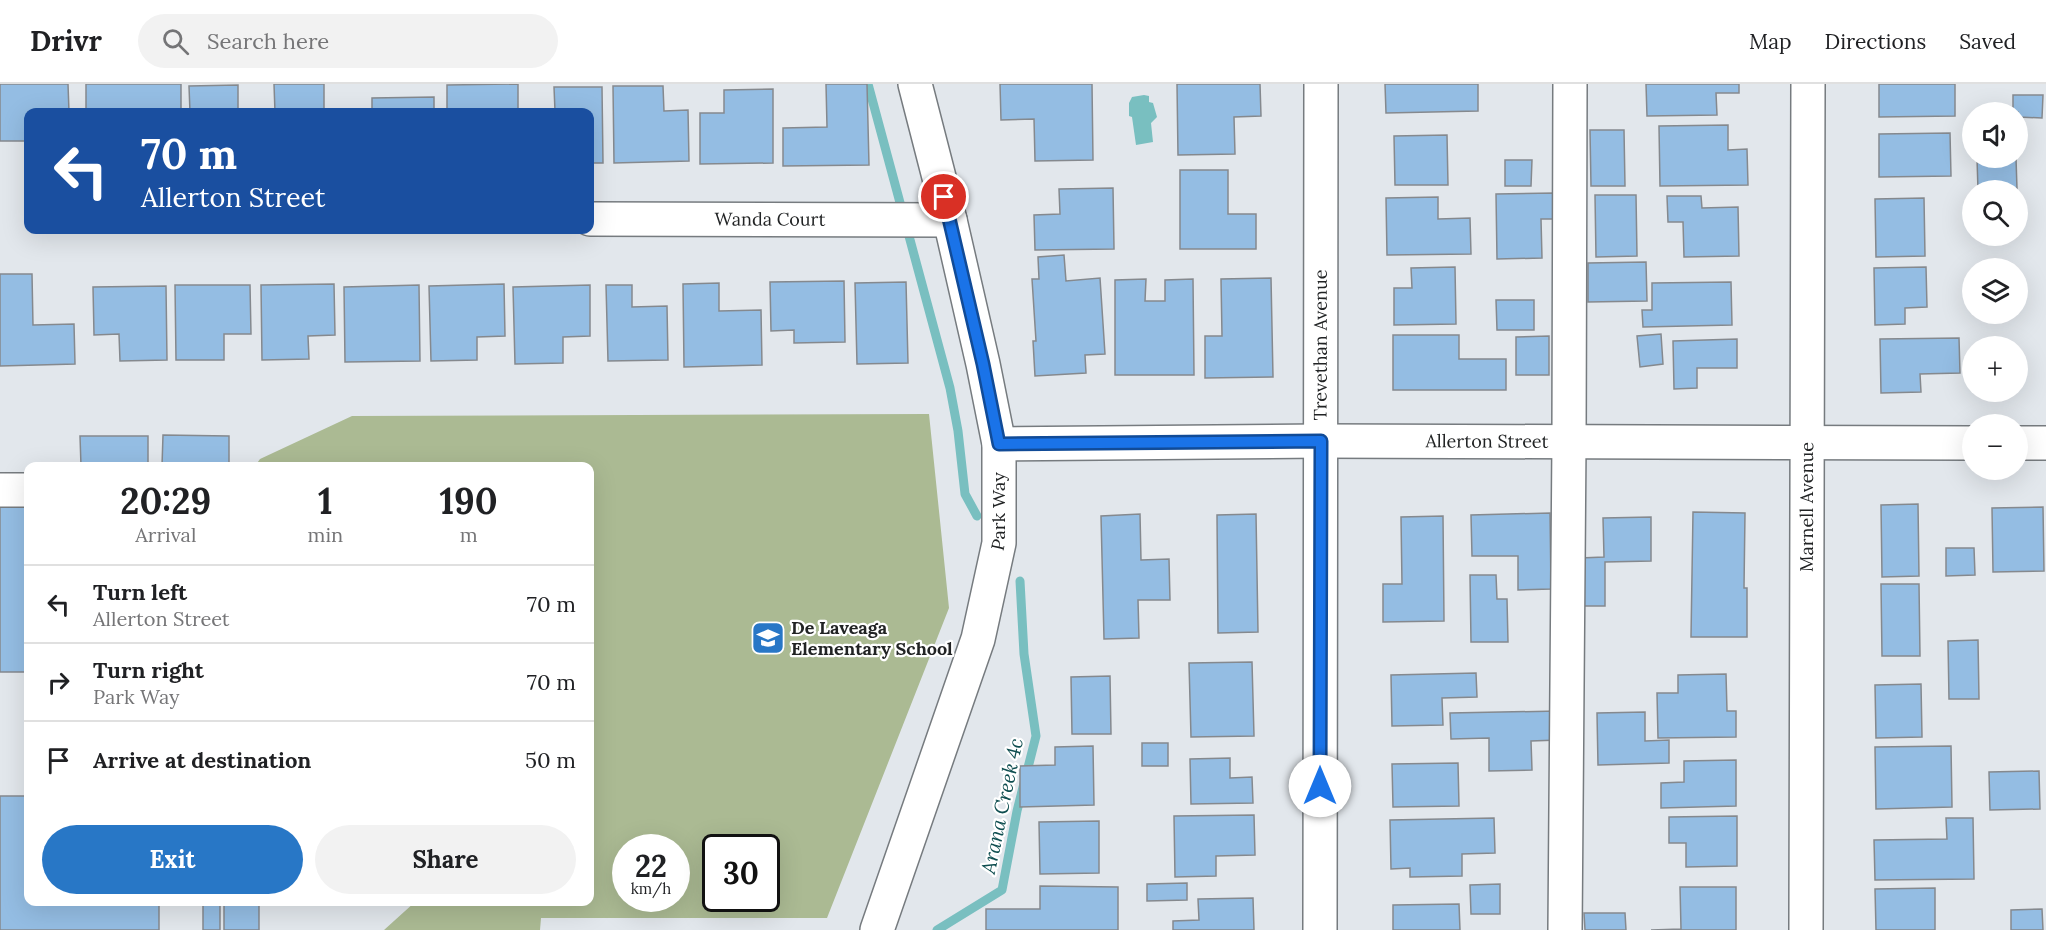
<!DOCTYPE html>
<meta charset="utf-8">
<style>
body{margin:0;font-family:Lora,serif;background:#f2f2f2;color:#202124;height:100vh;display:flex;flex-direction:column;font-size:22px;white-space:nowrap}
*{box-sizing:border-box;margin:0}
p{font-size:20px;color:#757577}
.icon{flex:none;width:33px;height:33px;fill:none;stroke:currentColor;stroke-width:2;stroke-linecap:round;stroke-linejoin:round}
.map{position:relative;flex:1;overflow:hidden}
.details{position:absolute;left:24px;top:378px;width:570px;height:444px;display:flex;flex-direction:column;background:#fff;border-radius:12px;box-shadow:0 6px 24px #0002}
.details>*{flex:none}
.banner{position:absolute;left:24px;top:24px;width:570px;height:126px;border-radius:12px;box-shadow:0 6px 24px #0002;background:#1a4fa0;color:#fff;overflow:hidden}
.tools{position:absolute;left:1962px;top:18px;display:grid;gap:12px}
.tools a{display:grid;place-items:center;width:66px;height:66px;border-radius:50%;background:#fff;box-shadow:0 6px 24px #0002;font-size:30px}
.speed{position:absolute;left:612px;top:750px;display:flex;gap:12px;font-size:30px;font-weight:700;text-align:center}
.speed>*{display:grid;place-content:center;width:78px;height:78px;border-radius:50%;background:#fff;box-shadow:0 6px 24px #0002;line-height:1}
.speed small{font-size:15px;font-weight:400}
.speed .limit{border:3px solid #111;border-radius:9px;background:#fff;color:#111}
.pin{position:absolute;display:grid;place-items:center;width:51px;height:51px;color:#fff;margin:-26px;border:3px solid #fff;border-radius:50%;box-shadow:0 2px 6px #0007}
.me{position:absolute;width:66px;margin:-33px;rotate:0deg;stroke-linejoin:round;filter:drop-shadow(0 0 4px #0008)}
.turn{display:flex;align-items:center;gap:21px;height:126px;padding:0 18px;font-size:27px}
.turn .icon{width:78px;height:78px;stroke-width:2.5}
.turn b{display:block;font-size:42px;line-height:51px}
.eta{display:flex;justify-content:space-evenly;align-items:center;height:102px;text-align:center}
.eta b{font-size:36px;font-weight:800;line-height:42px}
.action{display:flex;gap:12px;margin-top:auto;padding:12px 18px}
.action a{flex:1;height:69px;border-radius:36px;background:#2877c6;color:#fff;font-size:24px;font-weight:800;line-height:69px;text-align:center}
.action a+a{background:#f2f2f2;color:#202124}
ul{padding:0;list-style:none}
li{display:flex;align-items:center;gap:18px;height:78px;padding:0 18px;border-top:2px solid #e0e0e0}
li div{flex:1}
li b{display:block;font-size:22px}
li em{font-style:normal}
header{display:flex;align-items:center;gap:36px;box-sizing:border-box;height:84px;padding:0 30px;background:#fff;border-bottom:2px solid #e0e0e0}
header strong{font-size:28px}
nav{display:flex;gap:33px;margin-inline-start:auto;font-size:21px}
.search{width:420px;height:54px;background:#f2f2f2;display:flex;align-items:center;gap:15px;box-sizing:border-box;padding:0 21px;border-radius:33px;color:#757577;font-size:22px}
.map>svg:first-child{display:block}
.green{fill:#abba93;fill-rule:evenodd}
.water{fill:#79bfc0}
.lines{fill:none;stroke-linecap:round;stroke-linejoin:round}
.stream{stroke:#79bfc0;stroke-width:9}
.building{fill:#94bde3;stroke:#85898e;stroke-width:1.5}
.minor-casing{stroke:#767b7f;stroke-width:36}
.minor{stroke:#fff;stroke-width:33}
.route-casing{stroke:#114b97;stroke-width:15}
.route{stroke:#1a73e8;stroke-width:10}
.labels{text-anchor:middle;stroke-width:4.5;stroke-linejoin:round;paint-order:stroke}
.street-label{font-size:18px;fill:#212324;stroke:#fff}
.poi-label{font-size:18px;font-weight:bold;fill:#212324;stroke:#fff;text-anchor:start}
.water-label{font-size:20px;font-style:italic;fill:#0f4e50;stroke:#fff}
</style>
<header>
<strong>Drivr</strong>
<div class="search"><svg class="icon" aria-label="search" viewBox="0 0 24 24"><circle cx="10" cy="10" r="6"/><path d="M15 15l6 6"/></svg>Search here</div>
<nav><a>Map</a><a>Directions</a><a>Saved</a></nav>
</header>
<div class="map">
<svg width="2046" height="846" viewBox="0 0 2046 846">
<rect width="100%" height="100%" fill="#e2e7ec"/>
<path class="green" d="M 929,330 L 949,524 L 827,834 L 541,834 L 540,846 L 384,846 L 415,818 L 590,818 L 590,382 L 255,382 L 260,375 L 352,332 ZM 626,764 L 676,764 L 676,814 L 626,814 ZM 716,764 L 766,764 L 766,814 L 716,814 Z"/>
<path class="water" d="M 1144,11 L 1149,12 L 1149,18 L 1153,19 L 1157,33 L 1151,39 L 1153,58 L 1136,61 L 1132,33 L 1129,32 L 1129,19 L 1132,13 Z"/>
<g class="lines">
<g class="stream">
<path d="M 868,0 L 950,304 L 958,347 L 965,410 L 977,432"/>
<path d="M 937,846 L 1002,806 L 1017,727 L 1036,652 L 1024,570 L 1020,497"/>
</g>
</g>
<g class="building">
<path d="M 0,0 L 68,0 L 69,28 L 28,28 L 28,57 L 0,57 Z"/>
<rect x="86" y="0" width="95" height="28"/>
<path d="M 274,0 L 324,0 L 324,25 L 349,25 L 349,28 L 275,28 Z"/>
<path d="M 518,0 L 518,28 L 447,28 L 447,1 Z"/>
<path d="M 826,0 L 867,0 L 869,81 L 783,82 L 783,44 L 827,43 Z"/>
<path d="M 1000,0 L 1092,0 L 1093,76 L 1035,77 L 1034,35 L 1001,36 Z"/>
<path d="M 1177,0 L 1260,0 L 1261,32 L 1234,33 L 1235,70 L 1178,71 Z"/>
<path d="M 1385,0 L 1478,0 L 1478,27 L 1386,29 Z"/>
<path d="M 1646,0 L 1739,0 L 1739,9 L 1716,9 L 1717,31 L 1647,32 Z"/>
<path d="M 1879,0 L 1955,0 L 1955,32 L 1879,33 Z"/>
<path d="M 238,1 L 238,27 L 263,27 L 263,28 L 190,28 L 189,2 Z"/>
<path d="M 613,2 L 663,2 L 664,27 L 688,26 L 689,77 L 614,79 Z"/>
<path d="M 554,3 L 602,3 L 603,79 L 590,79 L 590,28 L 528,28 L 555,27 Z"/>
<path d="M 773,5 L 773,79 L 700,80 L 700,29 L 724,29 L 724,6 Z"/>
<path d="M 2013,11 L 2043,11 L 2042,34 L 2018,33 L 2018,28 L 2013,28 Z"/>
<path d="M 434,13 L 434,28 L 372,28 L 372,14 Z"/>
<path d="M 1728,41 L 1728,66 L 1747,65 L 1748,101 L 1660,102 L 1659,42 Z"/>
<path d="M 1590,46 L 1624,46 L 1625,102 L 1591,102 Z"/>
<path d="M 1950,49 L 1951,92 L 1879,93 L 1879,50 Z"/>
<path d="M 1447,51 L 1448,101 L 1395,101 L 1394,52 Z"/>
<path d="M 1977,74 L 2016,74 L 2017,105 L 1978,106 Z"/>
<path d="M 1505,76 L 1532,76 L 1531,102 L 1505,102 Z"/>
<path d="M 1180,86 L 1228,86 L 1228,130 L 1256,130 L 1256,165 L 1180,165 Z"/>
<path d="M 1113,104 L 1114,165 L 1035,166 L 1034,131 L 1060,130 L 1059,105 Z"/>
<path d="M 1554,109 L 1555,135 L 1541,135 L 1542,174 L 1497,175 L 1496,110 Z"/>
<path d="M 1595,111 L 1636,111 L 1637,172 L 1596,173 Z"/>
<path d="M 1667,112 L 1701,112 L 1702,124 L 1738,123 L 1739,172 L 1684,173 L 1683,138 L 1668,138 Z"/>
<path d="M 1438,113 L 1438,135 L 1470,134 L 1471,170 L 1387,171 L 1386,114 Z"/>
<path d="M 1924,114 L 1925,172 L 1876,173 L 1875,115 Z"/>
<path d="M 1064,171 L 1066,197 L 1100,194 L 1105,270 L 1085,271 L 1086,289 L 1035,292 L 1033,257 L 1036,257 L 1032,195 L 1039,195 L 1038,173 Z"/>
<path d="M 1646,178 L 1647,217 L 1588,218 L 1588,179 Z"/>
<path d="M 1455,183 L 1456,240 L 1394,241 L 1394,204 L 1412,204 L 1411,184 Z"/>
<path d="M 1926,183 L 1927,223 L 1905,224 L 1905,240 L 1875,241 L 1874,184 Z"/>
<path d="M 0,190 L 32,190 L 33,241 L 74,240 L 75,280 L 0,282 Z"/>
<path d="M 1271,194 L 1273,293 L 1205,294 L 1205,252 L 1222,252 L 1221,195 Z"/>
<path d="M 1146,195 L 1145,217 L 1165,217 L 1165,196 L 1193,195 L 1194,291 L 1115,291 L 1115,196 Z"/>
<path d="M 844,197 L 845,258 L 794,259 L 794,246 L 771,247 L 770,198 Z"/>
<path d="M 906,198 L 908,279 L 857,280 L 855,199 Z"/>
<path d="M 1731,198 L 1732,241 L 1643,243 L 1642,226 L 1652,226 L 1652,199 Z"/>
<path d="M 719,199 L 719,227 L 761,226 L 762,281 L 684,283 L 683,200 Z"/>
<path d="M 334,200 L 335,251 L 308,252 L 309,275 L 262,276 L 261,201 Z"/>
<path d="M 504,200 L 505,252 L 477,253 L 477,276 L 431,277 L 429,202 Z"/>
<path d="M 175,201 L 250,201 L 251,250 L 224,250 L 224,276 L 176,276 Z"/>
<path d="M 419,201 L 420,277 L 345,278 L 344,203 Z"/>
<path d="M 590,201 L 590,252 L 563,253 L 563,279 L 515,280 L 513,203 Z"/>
<path d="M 606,201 L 632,201 L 632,223 L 667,222 L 668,276 L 608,277 Z"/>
<path d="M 166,202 L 167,276 L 120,277 L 119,250 L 94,251 L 93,203 Z"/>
<path d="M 1496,216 L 1534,216 L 1534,246 L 1497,246 Z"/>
<path d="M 1661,250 L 1663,280 L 1640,283 L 1637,252 Z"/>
<path d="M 1393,251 L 1459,251 L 1459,275 L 1506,275 L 1506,306 L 1393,306 Z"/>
<path d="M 1549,252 L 1549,291 L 1516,291 L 1516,253 Z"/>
<path d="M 1959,254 L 1960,289 L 1920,290 L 1921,308 L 1881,309 L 1880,255 Z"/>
<path d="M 1737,255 L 1737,284 L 1697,284 L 1697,304 L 1674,305 L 1673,257 Z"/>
<path d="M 163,351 L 229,352 L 229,382 L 162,382 Z"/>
<path d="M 80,352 L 148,352 L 148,382 L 81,382 Z"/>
<rect x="0" y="418" width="28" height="170"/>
<path d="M 1918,420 L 1919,492 L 1882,493 L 1881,421 Z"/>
<path d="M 2043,423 L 2044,487 L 1993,488 L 1992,424 Z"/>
<path d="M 1693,428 L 1745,429 L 1744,504 L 1747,504 L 1747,553 L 1691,553 Z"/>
<path d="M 1550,429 L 1551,505 L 1518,506 L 1518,472 L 1472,472 L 1471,431 Z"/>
<path d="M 1140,430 L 1141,476 L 1169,475 L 1170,516 L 1138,516 L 1139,554 L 1104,555 L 1101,432 Z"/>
<path d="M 1256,430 L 1258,548 L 1218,549 L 1217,431 Z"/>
<path d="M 1443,432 L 1444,537 L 1383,538 L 1383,500 L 1402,500 L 1401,433 Z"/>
<path d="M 1651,433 L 1651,477 L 1605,478 L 1605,522 L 1581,522 L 1580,474 L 1604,473 L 1603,434 Z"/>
<path d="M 1946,464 L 1974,464 L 1975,491 L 1946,492 Z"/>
<path d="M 1470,491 L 1496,491 L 1497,515 L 1507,515 L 1508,558 L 1471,558 Z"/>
<path d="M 1881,500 L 1919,500 L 1920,572 L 1882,572 Z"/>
<path d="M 1978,556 L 1979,615 L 1949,615 L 1948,557 Z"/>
<path d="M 1252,578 L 1254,652 L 1191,653 L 1189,579 Z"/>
<path d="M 1476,589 L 1477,613 L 1442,614 L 1443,641 L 1392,642 L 1391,591 Z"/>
<path d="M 1726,590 L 1727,627 L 1736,627 L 1736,653 L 1658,654 L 1657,609 L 1678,609 L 1678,591 Z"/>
<path d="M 1110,592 L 1111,650 L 1072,650 L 1071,593 Z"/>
<path d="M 1921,600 L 1922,653 L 1876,654 L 1875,601 Z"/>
<path d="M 1558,627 L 1558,656 L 1531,657 L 1532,686 L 1489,687 L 1489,654 L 1451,655 L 1450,629 Z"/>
<path d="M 1645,628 L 1645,657 L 1669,656 L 1669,679 L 1598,681 L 1597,629 Z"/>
<rect x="1142" y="659" width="26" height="23"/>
<path d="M 1093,662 L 1094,721 L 1020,723 L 1020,682 L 1055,681 L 1055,663 Z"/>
<path d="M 1951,662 L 1952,723 L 1876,725 L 1875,663 Z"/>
<path d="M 1230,674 L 1230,694 L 1252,693 L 1253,719 L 1191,720 L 1190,675 Z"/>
<path d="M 1736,676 L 1736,722 L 1661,724 L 1661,699 L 1684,698 L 1684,677 Z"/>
<path d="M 1458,679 L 1459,722 L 1393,723 L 1392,680 Z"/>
<path d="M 2039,687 L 2040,725 L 1990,726 L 1989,688 Z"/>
<path d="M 0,712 L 28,712 L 28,818 L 159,818 L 159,846 L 0,846 Z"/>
<path d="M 1254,731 L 1255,771 L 1216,772 L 1216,792 L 1175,793 L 1174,732 Z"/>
<path d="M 1737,732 L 1737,782 L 1686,783 L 1686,759 L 1669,759 L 1669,733 Z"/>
<path d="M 1494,734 L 1495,769 L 1462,770 L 1462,792 L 1410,793 L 1410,784 L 1391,785 L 1390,736 Z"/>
<path d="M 1946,734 L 1973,734 L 1974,795 L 1875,796 L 1874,756 L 1947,755 Z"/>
<path d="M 1099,737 L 1099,789 L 1040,790 L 1039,738 Z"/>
<path d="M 1187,799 L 1187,816 L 1147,817 L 1147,800 Z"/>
<path d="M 1500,800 L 1500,830 L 1471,830 L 1470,801 Z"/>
<path d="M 1040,802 L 1118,803 L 1118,846 L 986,846 L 986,825 L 1040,825 Z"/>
<path d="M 1680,803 L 1736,803 L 1736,846 L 1651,846 L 1681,845 Z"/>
<path d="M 1935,804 L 1935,846 L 1876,846 L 1875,805 Z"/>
<path d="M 1253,814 L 1254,846 L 1173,846 L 1173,837 L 1199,836 L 1198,815 Z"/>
<rect x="203" y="818" width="17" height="28"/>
<rect x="224" y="818" width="35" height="28"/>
<path d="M 1459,820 L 1460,846 L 1393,846 L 1393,821 Z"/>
<path d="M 2042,825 L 2043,846 L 2011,846 L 2011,826 Z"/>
<path d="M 1584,829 L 1625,829 L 1626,846 L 1585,846 Z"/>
</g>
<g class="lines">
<defs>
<g id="minor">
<path id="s1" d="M 590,135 L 950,136"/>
<path d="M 2018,359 L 2046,359"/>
<path id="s2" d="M 999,360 L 1321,357 L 1972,359"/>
<path d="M 0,406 L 28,406"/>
<path id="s3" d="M 877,846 L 978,555 L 999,459 L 999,360 L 983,280 L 950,136 L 915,0"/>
<path id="s4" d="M 1320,846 L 1321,0"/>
<path d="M 1565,846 L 1569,358 L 1570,0"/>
<path id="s5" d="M 1806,846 L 1808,0"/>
</g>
</defs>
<use href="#minor" class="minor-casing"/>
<use href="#minor" class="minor"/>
</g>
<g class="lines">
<defs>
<path id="route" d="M 944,113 L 983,280 L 999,360 L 1321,357 L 1320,702"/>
</defs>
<use href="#route" class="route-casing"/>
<use href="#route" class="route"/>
</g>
<defs>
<symbol id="school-square" viewBox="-11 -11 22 22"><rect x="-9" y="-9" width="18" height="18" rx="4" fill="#2877c6" stroke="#fff"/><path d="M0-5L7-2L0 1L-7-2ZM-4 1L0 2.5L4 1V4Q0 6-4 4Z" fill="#fff"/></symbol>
</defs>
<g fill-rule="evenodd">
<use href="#school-square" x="749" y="535" width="38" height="38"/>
</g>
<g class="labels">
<g class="street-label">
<text dy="6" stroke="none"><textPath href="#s1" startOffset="180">Wanda Court</textPath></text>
<text dy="6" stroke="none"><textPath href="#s4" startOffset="585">Trevethan Avenue</textPath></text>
<text dy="6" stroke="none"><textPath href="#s2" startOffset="488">Allerton Street</textPath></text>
<text dy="6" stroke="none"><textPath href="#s5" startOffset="423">Marnell Avenue</textPath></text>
<text dy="6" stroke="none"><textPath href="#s3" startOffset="438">Park Way</textPath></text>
</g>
<g class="poi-label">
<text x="791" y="550">De Laveaga<tspan x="791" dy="21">Elementary School</tspan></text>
</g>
<g class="water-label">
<text transform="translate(1002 722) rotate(-78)" y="7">Arana Creek 4c</text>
</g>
</g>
</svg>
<div class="tools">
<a><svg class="icon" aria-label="sound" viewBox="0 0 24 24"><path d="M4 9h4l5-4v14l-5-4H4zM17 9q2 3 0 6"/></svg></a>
<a><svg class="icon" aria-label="search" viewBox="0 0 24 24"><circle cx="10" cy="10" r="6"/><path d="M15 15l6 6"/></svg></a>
<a><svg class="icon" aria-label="layers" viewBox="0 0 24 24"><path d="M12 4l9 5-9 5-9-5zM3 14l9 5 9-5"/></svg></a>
<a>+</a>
<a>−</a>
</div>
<div class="speed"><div>22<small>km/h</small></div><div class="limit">30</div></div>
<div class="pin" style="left:944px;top:113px;background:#d93025"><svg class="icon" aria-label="arrive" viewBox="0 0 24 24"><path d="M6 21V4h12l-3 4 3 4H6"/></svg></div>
<svg class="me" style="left:1320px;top:702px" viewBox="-20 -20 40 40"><circle r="19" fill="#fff"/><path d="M0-13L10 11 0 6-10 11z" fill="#1a73e8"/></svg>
<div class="banner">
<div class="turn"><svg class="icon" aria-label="left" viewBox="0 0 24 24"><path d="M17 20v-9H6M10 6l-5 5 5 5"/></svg><div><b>70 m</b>Allerton Street</div></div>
</div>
<section class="details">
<div class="eta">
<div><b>20:29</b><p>Arrival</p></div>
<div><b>1</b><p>min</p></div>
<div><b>190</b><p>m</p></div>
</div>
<ul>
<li><svg class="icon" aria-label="left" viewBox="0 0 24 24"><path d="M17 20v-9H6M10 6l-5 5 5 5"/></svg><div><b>Turn left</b><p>Allerton Street</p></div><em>70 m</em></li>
<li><svg class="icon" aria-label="right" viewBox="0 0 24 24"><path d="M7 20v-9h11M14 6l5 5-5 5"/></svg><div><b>Turn right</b><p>Park Way</p></div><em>70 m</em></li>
<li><svg class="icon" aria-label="arrive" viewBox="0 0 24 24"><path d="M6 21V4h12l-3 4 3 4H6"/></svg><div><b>Arrive at destination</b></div><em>50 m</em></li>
</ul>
<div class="action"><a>Exit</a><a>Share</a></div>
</section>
</div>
